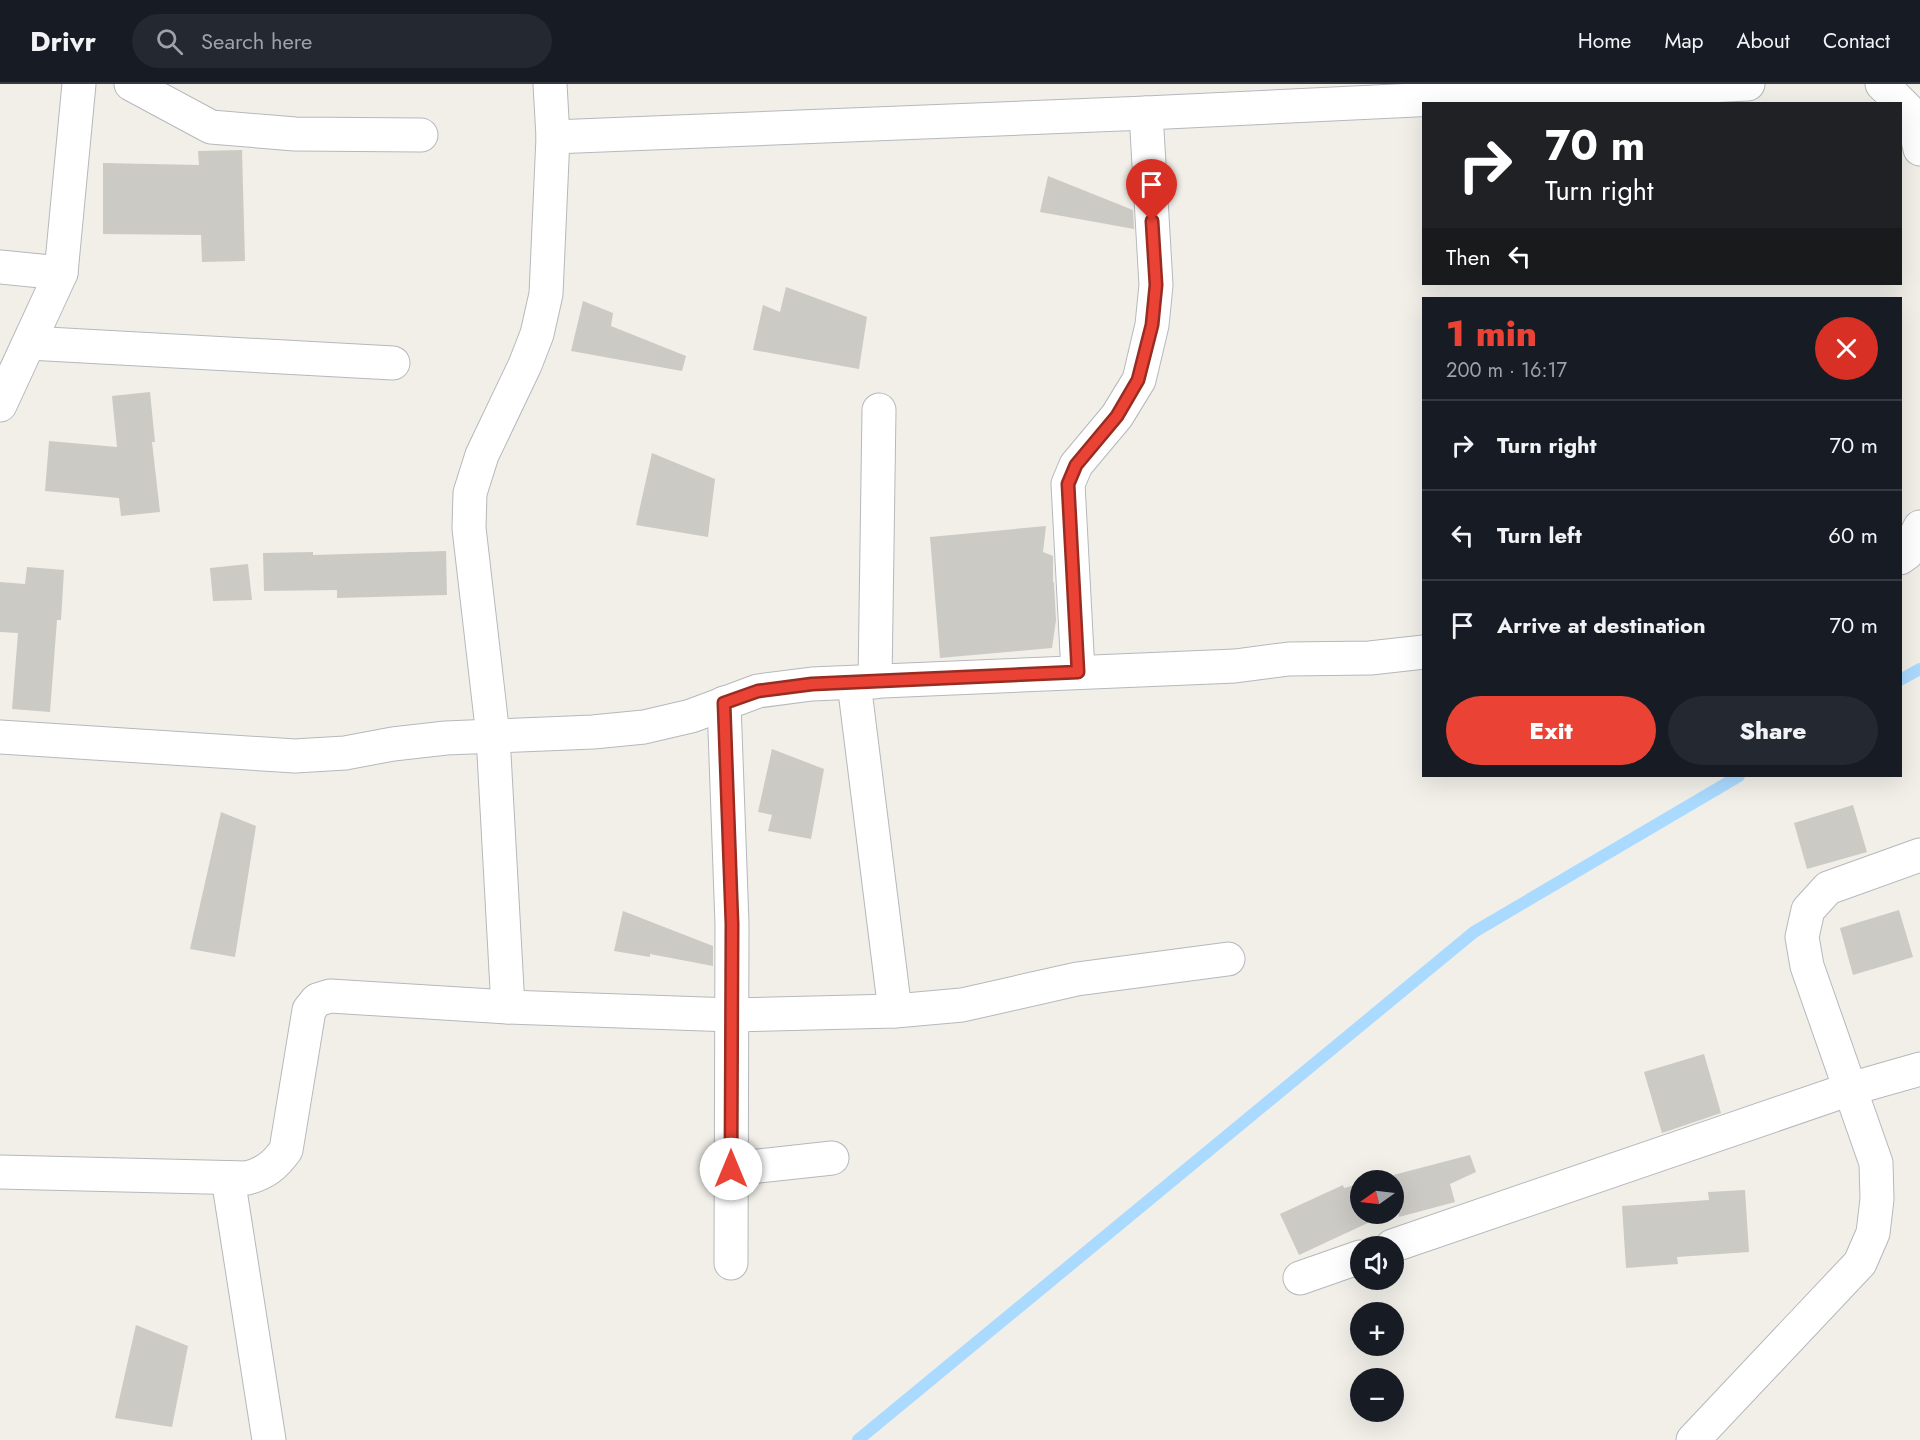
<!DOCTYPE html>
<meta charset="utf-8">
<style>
body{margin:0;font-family:Jost,sans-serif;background:#242831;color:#f1f3f6;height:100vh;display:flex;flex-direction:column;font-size:22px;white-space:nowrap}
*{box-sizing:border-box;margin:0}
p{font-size:20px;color:#9ea1a6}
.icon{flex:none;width:33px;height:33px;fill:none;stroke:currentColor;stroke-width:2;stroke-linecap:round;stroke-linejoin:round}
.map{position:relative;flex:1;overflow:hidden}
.panel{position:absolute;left:1422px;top:213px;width:480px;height:480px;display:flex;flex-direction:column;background:#171b24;border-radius:0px;box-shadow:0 6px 24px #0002}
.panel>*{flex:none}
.banner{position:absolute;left:1422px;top:18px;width:480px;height:183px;border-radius:0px;box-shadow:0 6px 24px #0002;background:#202124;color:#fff;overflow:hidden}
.needle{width:39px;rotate:256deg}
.buttons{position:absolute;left:1350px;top:1086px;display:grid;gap:12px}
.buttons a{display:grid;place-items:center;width:54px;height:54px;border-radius:50%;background:#171b24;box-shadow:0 6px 24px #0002;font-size:30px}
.pin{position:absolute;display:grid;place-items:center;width:51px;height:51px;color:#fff;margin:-62px -26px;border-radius:50% 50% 50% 0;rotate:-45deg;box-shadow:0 0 6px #0007}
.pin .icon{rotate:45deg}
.me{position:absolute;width:66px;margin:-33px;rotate:0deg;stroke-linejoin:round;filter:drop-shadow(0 0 4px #0008)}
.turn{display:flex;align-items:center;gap:21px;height:126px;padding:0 24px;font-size:27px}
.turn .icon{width:78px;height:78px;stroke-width:2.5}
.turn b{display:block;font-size:42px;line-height:51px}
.then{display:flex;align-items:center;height:57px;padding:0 24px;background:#0003;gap:12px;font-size:22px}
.round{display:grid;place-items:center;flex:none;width:63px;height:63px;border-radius:32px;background:#242831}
.overview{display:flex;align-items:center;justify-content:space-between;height:102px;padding:0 24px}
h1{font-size:36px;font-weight:800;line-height:45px;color:#ea4335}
.primary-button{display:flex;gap:12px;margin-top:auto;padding:12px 24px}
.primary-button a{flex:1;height:69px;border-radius:36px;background:#ea4335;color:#fff;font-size:24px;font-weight:800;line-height:69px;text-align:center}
.primary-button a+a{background:#242831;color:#f1f3f6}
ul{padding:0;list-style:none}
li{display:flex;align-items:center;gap:18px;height:90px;padding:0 24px;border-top:2px solid #363941}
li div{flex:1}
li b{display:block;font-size:22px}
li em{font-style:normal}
header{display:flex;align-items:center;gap:36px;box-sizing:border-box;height:84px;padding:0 30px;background:#171b24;border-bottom:2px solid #363941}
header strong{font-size:28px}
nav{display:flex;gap:33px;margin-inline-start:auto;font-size:21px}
.search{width:420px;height:54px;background:#242831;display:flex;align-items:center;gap:15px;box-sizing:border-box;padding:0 21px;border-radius:33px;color:#9ea1a6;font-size:22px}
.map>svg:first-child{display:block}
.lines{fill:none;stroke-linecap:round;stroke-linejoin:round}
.stream{stroke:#aadaff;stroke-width:12}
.building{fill:#cccac5}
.street-casing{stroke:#b5b8bc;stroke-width:35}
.street{stroke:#fff;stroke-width:33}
.route-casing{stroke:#982c22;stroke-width:15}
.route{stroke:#ea4335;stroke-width:10}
</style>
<header>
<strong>Drivr</strong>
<div class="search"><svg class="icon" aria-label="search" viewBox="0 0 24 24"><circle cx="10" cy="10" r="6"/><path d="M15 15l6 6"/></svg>Search here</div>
<nav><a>Home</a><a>Map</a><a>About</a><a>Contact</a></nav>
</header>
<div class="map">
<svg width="1920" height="1356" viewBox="0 0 1920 1356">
<rect width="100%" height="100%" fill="#f1efe8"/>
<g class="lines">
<g class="stream">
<path d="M 1900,596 L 1920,585"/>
<path d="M 858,1356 L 1474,848 L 1739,692"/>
</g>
</g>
<g class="building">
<path d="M 242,66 L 245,177 L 202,178 L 201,151 L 103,150 L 103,79 L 199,81 L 198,67 Z"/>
<path d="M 1048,92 L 1133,126 L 1134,145 L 1040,128 Z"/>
<path d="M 786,203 L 867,233 L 859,285 L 753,266 L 763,221 L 780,228 Z"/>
<path d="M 583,217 L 613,229 L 611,242 L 686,272 L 682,287 L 571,267 Z"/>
<path d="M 150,308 L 155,358 L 152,358 L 160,428 L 121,432 L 119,414 L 45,407 L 49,357 L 117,363 L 112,312 Z"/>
<path d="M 652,369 L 715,395 L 708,453 L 636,441 Z"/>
<path d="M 1046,442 L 1043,468 L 1053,472 L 1053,498 L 1054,499 L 1056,536 L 1052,564 L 940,574 L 930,453 Z"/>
<path d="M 446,467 L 447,511 L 337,514 L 337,506 L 264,507 L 263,469 L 313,468 L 313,471 Z"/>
<path d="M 248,480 L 252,516 L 213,517 L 210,484 Z"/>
<path d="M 27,483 L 64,486 L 61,536 L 57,536 L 50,628 L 12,625 L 18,549 L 0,548 L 0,498 L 25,500 Z"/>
<path d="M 772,665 L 824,685 L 811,755 L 768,747 L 772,731 L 758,728 Z"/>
<path d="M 1853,721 L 1867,768 L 1807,785 L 1794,739 Z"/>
<path d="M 221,728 L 256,742 L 235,873 L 190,865 Z"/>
<path d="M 1899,826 L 1913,873 L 1853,891 L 1840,844 Z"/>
<path d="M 623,827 L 713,862 L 713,882 L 650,870 L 650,873 L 614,867 Z"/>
<path d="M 1704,970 L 1721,1029 L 1662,1049 L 1644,988 Z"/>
<path d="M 1470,1071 L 1476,1088 L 1450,1100 L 1455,1118 L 1399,1133 L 1397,1125 L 1394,1126 L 1394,1096 L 1374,1096 Z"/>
<path d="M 1360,1100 L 1360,1130 L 1387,1130 L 1299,1171 L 1280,1130 L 1343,1101 L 1344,1104 Z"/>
<path d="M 1745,1106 L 1749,1168 L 1677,1173 L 1678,1180 L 1626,1184 L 1622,1122 L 1709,1116 L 1708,1108 Z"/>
<path d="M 136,1241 L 188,1262 L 172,1343 L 115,1334 Z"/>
</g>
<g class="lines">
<defs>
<g id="street">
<path d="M 131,0 L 211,43 L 295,50 L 421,51"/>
<path d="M 1882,0 L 1912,30 L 1920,65"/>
<path d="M 553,53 L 1146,29 L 1748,0"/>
<path d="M 0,183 L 61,189"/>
<path d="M 29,259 L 393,279"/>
<path d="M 0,321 L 61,189 L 79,0"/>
<path d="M 1900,474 L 1907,469 L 1920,443"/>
<path d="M 1078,588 L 1068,400 L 1076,381 L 1117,332 L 1139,296 L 1152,241 L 1156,201 L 1146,29"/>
<path d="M 875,598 L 879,326"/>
<path d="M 854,599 L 895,927"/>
<path d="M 724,619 L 732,840 L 731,1179"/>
<path d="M 0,653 L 295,672 L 345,669 L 393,660 L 446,654 L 593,648 L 644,643 L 691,632 L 758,607 L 812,600 L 1235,582 L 1289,575 L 1370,574 L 1424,568"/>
<path d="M 508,923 L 493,652 L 469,444 L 470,409 L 482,371 L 525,281 L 537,250 L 546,210 L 553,53 L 550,0"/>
<path d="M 731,1085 L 832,1074"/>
<path d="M 0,1088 L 247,1094 C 266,1089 275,1081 286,1066 L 309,926 L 317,916 L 330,912 L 508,923 L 732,931 L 895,927 L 962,921 L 1077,895 L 1228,875"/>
<path d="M 228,1094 L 269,1356"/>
<path d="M 1392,1162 L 1850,1005 L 1920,985"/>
<path d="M 1300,1194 L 1360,1173"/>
<path d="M 1693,1356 L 1860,1179 L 1873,1149 L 1877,1115 L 1876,1079 L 1807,882 L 1802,853 L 1808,826 L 1828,804 L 1920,771"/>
</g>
</defs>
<use href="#street" class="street-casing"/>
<use href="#street" class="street"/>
</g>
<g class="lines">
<defs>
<path id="route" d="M 731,1085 L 732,840 L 724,619 L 758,607 L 812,600 L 1078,588 L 1068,400 L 1076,381 L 1117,332 L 1138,296 L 1152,241 L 1156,201 L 1152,137"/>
</defs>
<use href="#route" class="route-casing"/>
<use href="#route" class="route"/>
</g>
</svg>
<div class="buttons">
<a><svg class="needle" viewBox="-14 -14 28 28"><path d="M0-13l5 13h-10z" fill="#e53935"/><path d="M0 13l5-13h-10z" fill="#9ea1a6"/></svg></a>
<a><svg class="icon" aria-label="sound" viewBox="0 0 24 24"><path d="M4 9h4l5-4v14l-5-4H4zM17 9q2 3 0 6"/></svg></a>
<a>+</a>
<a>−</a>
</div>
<div class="pin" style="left:1152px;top:137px;background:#d93025"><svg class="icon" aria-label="arrive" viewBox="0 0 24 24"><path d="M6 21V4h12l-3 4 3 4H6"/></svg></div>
<svg class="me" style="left:731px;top:1085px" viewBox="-20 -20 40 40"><circle r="19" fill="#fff"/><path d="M0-13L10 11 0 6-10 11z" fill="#ea4335"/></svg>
<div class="banner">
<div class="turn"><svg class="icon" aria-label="right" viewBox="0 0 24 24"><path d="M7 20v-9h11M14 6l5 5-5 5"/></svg><div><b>70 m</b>Turn right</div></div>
<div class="then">Then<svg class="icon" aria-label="left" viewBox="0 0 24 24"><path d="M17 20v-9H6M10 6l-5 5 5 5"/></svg></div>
</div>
<section class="panel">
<div class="overview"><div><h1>1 min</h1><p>200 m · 16:17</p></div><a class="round" style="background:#d93025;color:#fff"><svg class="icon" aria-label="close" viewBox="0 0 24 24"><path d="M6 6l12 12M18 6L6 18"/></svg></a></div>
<ul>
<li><svg class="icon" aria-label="right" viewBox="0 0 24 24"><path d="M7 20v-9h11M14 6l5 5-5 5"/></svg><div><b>Turn right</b></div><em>70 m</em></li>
<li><svg class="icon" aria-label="left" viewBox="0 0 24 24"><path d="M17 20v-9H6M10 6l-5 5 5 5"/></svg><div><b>Turn left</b></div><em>60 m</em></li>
<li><svg class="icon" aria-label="arrive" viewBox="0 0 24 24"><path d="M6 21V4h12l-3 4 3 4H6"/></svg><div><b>Arrive at destination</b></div><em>70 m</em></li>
</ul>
<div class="primary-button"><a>Exit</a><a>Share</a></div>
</section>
</div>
